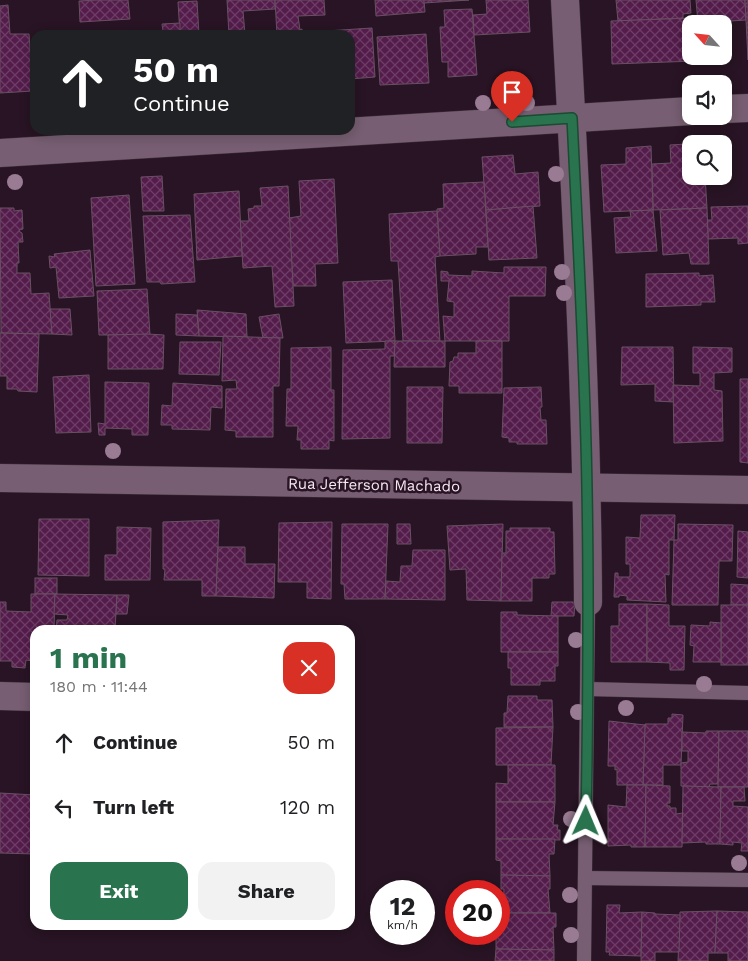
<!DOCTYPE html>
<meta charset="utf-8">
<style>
body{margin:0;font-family:"Work Sans",sans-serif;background:#f2f2f2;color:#202124;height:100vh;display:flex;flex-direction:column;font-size:19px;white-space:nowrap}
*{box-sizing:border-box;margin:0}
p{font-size:16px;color:#757577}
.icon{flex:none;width:28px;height:28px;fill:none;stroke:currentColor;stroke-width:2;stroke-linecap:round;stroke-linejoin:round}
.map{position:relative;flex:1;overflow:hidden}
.panel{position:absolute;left:30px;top:625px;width:325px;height:305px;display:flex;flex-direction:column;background:#fff;border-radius:15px;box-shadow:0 2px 12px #0003}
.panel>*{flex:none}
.hud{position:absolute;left:30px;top:30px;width:325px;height:105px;border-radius:15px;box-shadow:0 2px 12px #0003;background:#202124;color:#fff;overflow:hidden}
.needle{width:32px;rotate:297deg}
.tools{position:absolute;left:682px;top:15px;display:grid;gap:10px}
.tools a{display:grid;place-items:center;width:50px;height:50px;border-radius:10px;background:#fff;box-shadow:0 2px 12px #0003;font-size:25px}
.speed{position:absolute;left:370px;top:880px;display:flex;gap:10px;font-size:25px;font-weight:700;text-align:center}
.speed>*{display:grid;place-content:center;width:65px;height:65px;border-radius:50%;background:#fff;box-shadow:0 2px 12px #0003;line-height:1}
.speed small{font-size:12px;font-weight:400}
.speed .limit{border:8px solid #d22;background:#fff;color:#111}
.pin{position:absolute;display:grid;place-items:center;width:42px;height:42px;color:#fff;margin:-51px -21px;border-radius:50% 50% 50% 0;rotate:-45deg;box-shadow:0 0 5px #0007}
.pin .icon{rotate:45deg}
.me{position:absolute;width:55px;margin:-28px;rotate:1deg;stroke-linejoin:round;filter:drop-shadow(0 0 4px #0008)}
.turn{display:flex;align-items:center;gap:18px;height:105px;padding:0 20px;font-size:22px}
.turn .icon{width:65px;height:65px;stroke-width:2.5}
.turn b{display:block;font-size:35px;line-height:42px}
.round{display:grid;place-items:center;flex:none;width:52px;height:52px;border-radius:15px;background:#f2f2f2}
.headline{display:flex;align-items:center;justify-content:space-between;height:85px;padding:0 20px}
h1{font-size:30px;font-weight:700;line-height:38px;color:#29734e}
.primary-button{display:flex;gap:10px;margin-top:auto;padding:10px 20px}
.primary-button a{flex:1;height:58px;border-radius:15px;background:#29734e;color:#fff;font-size:20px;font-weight:700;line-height:58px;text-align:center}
.primary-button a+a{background:#f2f2f2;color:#202124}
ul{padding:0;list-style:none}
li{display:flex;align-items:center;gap:15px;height:65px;padding:0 20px}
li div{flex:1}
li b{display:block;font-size:19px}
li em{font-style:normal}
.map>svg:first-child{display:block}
.building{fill:url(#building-cross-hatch);stroke:#695063}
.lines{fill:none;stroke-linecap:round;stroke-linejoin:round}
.service-casing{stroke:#3e303b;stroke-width:15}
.minor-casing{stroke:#3e303b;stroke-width:29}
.service{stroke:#775e72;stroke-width:14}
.minor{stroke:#775e72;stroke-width:28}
.tree{fill:#997c93}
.route-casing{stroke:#1b4b33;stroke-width:12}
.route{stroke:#29734e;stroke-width:9}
.labels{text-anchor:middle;stroke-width:5;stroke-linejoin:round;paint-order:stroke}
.street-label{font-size:15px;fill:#f8e9f4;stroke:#281424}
</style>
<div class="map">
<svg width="748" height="961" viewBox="0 0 748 961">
<defs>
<pattern id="building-cross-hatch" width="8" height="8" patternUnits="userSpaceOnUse" patternTransform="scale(1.25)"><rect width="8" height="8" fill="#541c4b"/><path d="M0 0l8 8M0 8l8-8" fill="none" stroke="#6d3d66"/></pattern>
</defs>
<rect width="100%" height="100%" fill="#281424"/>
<g class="building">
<path d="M 97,0 L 128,0 L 130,19 L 80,22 L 79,1 Z"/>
<path d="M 227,0 L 275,0 L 275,9 L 243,11 L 245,34 L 273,32 L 273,35 L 229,35 Z"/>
<path d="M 275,0 L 324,0 L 325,15 L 298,16 L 300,30 L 302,29 L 302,35 L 277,35 Z"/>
<path d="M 375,0 L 424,0 L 425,12 L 376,16 Z"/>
<path d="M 424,0 L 469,0 L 424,3 Z"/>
<path d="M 486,0 L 528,0 L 530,32 L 474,35 L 473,15 L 487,14 Z"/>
<path d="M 616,0 L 690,0 L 691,13 L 683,14 L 683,18 L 618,21 Z"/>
<path d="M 696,0 L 745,0 L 746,20 L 698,23 Z"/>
<path d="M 745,0 L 748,0 L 748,60 Z"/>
<path d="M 197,1 L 199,35 L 180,35 L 178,2 Z"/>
<path d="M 8,5 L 10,34 L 29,34 L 33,91 L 0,93 L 0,6 Z"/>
<path d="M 472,9 L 477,75 L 448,77 L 448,62 L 442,62 L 440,27 L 445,27 L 444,10 Z"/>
<path d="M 693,18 L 694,24 L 691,24 L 691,56 L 696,56 L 696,61 L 612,64 L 611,21 Z"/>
<path d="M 180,23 L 180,35 L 131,35 L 131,33 L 163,31 L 162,24 Z"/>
<path d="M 372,28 L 375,77 L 350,79 L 350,35 L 327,35 L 326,31 Z"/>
<path d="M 426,34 L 429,83 L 380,85 L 377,37 Z"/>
<path d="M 33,54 L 35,54 L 35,87 Z"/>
<path d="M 703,143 L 691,144 L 691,176 L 705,176 L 707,208 L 653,210 L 652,164 L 671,163 L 670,145 Z"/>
<path d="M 651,146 L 653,210 L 604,212 L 601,165 L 626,164 L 626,148 Z"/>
<path d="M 513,155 L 515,174 L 538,172 L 540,206 L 486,210 L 482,157 Z"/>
<path d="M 162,176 L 164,211 L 143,211 L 141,177 Z"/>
<path d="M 334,179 L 338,263 L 315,264 L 316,286 L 293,286 L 289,218 L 301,216 L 299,181 Z"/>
<path d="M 484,182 L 488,247 L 476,247 L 476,254 L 440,256 L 437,209 L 444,208 L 443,184 Z"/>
<path d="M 288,186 L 294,306 L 275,307 L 272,266 L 243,268 L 240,221 L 249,221 L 248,209 L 254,208 L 254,206 L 262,206 L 260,188 Z"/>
<path d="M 239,191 L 242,256 L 197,260 L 194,194 Z"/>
<path d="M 129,195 L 135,284 L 96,286 L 91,198 Z"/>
<path d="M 533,206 L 537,258 L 489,260 L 486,210 Z"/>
<path d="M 748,206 L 748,243 L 738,244 L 738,238 L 708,239 L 707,220 L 712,220 L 711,207 Z"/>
<path d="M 0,208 L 14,208 L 14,211 L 22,210 L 23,229 L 19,230 L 20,232 L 22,233 L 23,242 L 18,242 L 19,263 L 17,263 L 17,273 L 30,273 L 31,294 L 49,293 L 52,334 L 1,333 Z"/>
<path d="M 707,208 L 709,264 L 691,264 L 689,253 L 663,255 L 660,210 Z"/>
<path d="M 653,210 L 657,251 L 616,253 L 614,218 L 631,217 L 630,211 Z"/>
<path d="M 437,211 L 440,256 L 435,257 L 440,342 L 403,341 L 398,261 L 391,261 L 389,214 Z"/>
<path d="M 190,215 L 195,282 L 161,284 L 160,282 L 147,282 L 143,216 Z"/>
<path d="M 90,250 L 94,296 L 59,298 L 56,267 L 50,268 L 49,256 L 55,257 L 54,254 Z"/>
<path d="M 504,267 L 546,267 L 545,296 L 509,296 L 509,341 L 445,341 L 443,316 L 454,317 L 454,302 L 447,301 L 449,281 L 441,281 L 441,271 L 448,272 L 448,275 L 472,276 L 472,271 L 504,273 Z"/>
<path d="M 699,273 L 699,276 L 713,275 L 715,302 L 701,302 L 701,305 L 646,307 L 646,274 Z"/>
<path d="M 392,280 L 395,341 L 346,343 L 343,282 Z"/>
<path d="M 147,289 L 150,335 L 99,335 L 97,291 Z"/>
<path d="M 50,309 L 70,309 L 72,335 L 52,334 Z"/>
<path d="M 197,310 L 246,314 L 247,337 L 199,336 Z"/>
<path d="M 176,314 L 197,315 L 199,336 L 176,335 Z"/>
<path d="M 279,314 L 283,338 L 263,338 L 259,317 Z"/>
<path d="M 0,333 L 39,334 L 37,392 L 18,391 L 17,389 L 7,389 L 7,376 L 0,376 Z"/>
<path d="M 148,334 L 164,335 L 163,369 L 108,369 L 108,335 Z"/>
<path d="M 223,336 L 280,338 L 279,386 L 273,386 L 273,437 L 236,437 L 236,431 L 225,430 L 226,389 L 237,389 L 236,380 L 222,381 Z"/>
<path d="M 385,341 L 395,341 L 394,356 L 390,356 L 390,438 L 342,439 L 343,350 L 385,349 Z"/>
<path d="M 395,341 L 445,341 L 445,367 L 394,367 Z"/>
<path d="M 476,341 L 502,341 L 502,393 L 459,393 L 459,386 L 449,386 L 450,362 L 453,361 L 454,357 L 458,357 L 458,353 L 476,353 Z"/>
<path d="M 180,342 L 221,342 L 219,375 L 179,374 Z"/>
<path d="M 331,347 L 331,390 L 334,390 L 334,441 L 329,440 L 329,449 L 301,449 L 301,440 L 297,440 L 298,426 L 286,426 L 287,389 L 291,389 L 291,348 Z"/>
<path d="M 622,347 L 673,347 L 674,402 L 655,401 L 655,384 L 621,385 Z"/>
<path d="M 693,347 L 732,348 L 732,372 L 714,373 L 714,390 L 722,391 L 723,441 L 674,443 L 673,385 L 700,386 L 700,373 L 693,373 Z"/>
<path d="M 89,375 L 91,432 L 56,433 L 53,377 Z"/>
<path d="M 740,379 L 748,379 L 748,463 L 740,462 Z"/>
<path d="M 105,382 L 149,383 L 148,435 L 132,435 L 132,429 L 105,428 L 105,435 L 99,435 L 98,423 L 105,424 Z"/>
<path d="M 173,383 L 222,386 L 222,408 L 211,407 L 210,430 L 172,429 L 172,425 L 161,425 L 162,405 L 172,406 Z"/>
<path d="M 407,387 L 443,387 L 442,443 L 407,443 Z"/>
<path d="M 541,387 L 542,407 L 540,407 L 541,420 L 546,420 L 547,444 L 517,444 L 517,442 L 509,442 L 509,438 L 502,437 L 504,388 Z"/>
<path d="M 641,515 L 675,515 L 674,540 L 669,540 L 669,575 L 665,574 L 666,602 L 627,600 L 627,596 L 619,595 L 619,597 L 614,597 L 615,573 L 618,573 L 618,577 L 630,577 L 630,564 L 626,564 L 626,537 L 640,538 Z"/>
<path d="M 39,519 L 89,519 L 89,576 L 38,575 Z"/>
<path d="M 219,520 L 216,596 L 202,596 L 202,580 L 164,580 L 165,569 L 163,569 L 163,522 Z"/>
<path d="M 332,522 L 331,599 L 307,598 L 307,582 L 278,582 L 279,523 Z"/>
<path d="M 342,524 L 388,524 L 385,599 L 345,599 L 344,584 L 341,584 Z"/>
<path d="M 397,524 L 410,524 L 411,544 L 397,544 Z"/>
<path d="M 503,524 L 501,601 L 467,600 L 466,569 L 450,570 L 447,526 Z"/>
<path d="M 678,524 L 733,525 L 732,561 L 719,561 L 718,605 L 672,605 L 674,540 L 678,540 Z"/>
<path d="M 117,527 L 151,528 L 150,580 L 105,580 L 105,555 L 117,555 Z"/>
<path d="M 510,528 L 550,528 L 550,532 L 554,532 L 555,574 L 549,574 L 549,578 L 532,578 L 532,601 L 501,601 L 502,553 L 506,553 L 506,531 L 510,531 Z"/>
<path d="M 738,531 L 748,532 L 748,578 L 737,577 Z"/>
<path d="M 218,547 L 245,547 L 245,564 L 275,564 L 274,598 L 216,596 Z"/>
<path d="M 413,550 L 445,550 L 445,600 L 385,599 L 386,581 L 400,582 L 401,566 L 412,566 Z"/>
<rect x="35" y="578" width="22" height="16"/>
<path d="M 731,584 L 748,585 L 748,605 L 731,605 Z"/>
<path d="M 31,594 L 55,594 L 54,630 L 34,630 L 33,661 L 26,660 L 25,668 L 12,667 L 12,661 L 0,661 L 0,602 L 6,602 L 6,611 L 31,612 Z"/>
<path d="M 55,594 L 117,595 L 115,630 L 56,630 L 57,620 L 67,620 L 68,615 L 54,614 Z"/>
<path d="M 117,595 L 129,595 L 127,614 L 116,614 Z"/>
<path d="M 552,602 L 575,602 L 574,616 L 551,616 Z"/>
<path d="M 619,604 L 647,604 L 647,662 L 611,662 L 611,626 L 619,626 Z"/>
<path d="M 647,604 L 669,605 L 669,626 L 685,626 L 684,670 L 670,670 L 670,663 L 647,662 Z"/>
<rect x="721" y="605" width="27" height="60"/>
<path d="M 501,612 L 517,612 L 517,615 L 558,616 L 558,652 L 501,652 Z"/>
<path d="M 710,622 L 721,623 L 721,662 L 693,662 L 694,646 L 690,645 L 691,625 L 710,626 Z"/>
<path d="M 508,652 L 558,652 L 558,666 L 555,666 L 555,681 L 540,681 L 540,685 L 511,685 L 511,668 L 508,668 Z"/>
<path d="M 508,696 L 537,696 L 537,700 L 552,700 L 553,727 L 504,727 L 504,713 L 507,713 Z"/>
<path d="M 672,714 L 683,715 L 681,765 L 663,765 L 663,785 L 643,785 L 645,724 L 668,724 L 668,718 L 672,718 Z"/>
<path d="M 609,721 L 645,725 L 643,785 L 617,785 L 617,769 L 615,770 L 615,766 L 608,766 Z"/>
<path d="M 553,727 L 551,765 L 496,765 L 496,728 Z"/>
<path d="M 706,731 L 719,731 L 718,784 L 710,784 L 709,787 L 681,786 L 681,763 L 688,762 L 688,751 L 682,751 L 682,732 L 706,733 Z"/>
<path d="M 719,731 L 748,731 L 748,787 L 718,787 Z"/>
<path d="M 508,765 L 555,765 L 555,802 L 496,802 L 496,783 L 508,784 Z"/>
<path d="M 627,785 L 646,785 L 645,847 L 631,847 L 631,845 L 608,846 L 608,805 L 626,807 Z"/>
<path d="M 646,785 L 670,786 L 670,803 L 667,803 L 667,806 L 670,806 L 670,808 L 676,808 L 676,814 L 683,813 L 682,847 L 645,847 Z"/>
<path d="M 683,786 L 721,787 L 720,844 L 706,844 L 706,842 L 682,843 Z"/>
<path d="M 721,787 L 744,787 L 745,801 L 733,801 L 733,806 L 748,807 L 748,851 L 741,851 L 742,843 L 733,842 L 733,845 L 720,844 Z"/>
<path d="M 0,793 L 35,795 L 35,854 L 0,853 Z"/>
<path d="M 496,802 L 555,802 L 553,825 L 558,825 L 557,830 L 560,830 L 560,840 L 496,839 Z"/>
<path d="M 496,839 L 555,839 L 554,854 L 549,854 L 550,876 L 501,875 L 501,861 L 496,860 Z"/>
<path d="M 501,875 L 550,876 L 550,889 L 548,889 L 550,913 L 503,913 L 504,889 L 501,889 Z"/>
<path d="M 607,905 L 620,905 L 619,913 L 642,912 L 641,956 L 609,955 L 610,952 L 606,952 Z"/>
<path d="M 717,911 L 715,953 L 708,953 L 708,961 L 678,961 L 680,912 Z"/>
<path d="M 717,911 L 748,912 L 748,961 L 728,961 L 728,953 L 715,953 Z"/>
<path d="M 642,912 L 655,913 L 655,914 L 680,915 L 679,952 L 655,952 L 655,961 L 641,961 Z"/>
<path d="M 499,913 L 556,913 L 556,927 L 553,927 L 554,950 L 496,949 L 496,934 L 499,934 Z"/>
<path d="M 496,949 L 554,950 L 554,961 L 495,961 Z"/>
</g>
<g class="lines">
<defs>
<g id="service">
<path d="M 588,689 L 748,693"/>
<path d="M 585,878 L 748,880"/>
<path d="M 584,961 L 588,602"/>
</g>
<g id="minor">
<path d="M 565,0 C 576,201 587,401 588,602"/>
<path d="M 724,109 L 748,108"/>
<path d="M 0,153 L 691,111"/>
<path d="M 0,478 L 748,490"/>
<path d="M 0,696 L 35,697"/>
</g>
</defs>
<use href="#service" class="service-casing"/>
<use href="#minor" class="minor-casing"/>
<use href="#service" class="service"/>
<use href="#minor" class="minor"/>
</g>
<g class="tree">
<circle cx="483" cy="103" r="8"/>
<circle cx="527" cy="103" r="8"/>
<circle cx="556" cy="174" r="8"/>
<circle cx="15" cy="182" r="8"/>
<circle cx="562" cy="272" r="8"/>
<circle cx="564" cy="293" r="8"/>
<circle cx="113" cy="451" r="8"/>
<circle cx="576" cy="640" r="8"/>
<circle cx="704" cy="684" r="8"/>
<circle cx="626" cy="708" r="8"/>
<circle cx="578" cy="712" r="8"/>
<circle cx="571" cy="819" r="8"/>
<circle cx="739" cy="863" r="8"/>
<circle cx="570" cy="895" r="8"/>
<circle cx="571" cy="935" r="8"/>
</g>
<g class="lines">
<defs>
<path id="route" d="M 512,122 L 572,118 C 578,242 585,365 587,489 C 589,599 588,710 586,821"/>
</defs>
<use href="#route" class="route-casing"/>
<use href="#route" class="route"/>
</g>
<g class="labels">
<g class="street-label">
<text transform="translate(374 485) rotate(1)" y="5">Rua Jefferson Machado</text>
</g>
</g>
</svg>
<div class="tools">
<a><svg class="needle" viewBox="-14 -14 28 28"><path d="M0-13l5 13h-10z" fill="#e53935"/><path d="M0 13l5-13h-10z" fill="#757577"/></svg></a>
<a><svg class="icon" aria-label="sound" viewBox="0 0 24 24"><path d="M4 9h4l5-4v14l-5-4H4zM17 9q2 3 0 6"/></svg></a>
<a><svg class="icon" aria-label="search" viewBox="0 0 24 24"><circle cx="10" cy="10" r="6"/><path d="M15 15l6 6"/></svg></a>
</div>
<div class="speed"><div>12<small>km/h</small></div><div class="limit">20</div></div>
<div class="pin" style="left:512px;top:122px;background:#d93025"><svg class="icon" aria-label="arrive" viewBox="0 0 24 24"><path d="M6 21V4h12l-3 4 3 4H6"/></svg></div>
<svg class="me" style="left:586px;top:821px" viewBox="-20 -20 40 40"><path d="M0-17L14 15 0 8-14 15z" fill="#29734e" stroke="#fff" stroke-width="4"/></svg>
<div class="hud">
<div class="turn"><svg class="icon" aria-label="ahead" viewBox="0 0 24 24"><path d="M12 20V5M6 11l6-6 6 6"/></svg><div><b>50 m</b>Continue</div></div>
</div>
<section class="panel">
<div class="headline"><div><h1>1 min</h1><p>180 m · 11:44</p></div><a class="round" style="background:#d93025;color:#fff"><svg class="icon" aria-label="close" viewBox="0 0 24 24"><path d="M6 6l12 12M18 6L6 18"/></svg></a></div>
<ul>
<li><svg class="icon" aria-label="ahead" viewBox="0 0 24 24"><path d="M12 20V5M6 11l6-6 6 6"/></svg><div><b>Continue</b></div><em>50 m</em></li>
<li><svg class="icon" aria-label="left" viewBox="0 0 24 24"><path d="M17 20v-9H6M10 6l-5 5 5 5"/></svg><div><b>Turn left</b></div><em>120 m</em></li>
</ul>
<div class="primary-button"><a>Exit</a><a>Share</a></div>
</section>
</div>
